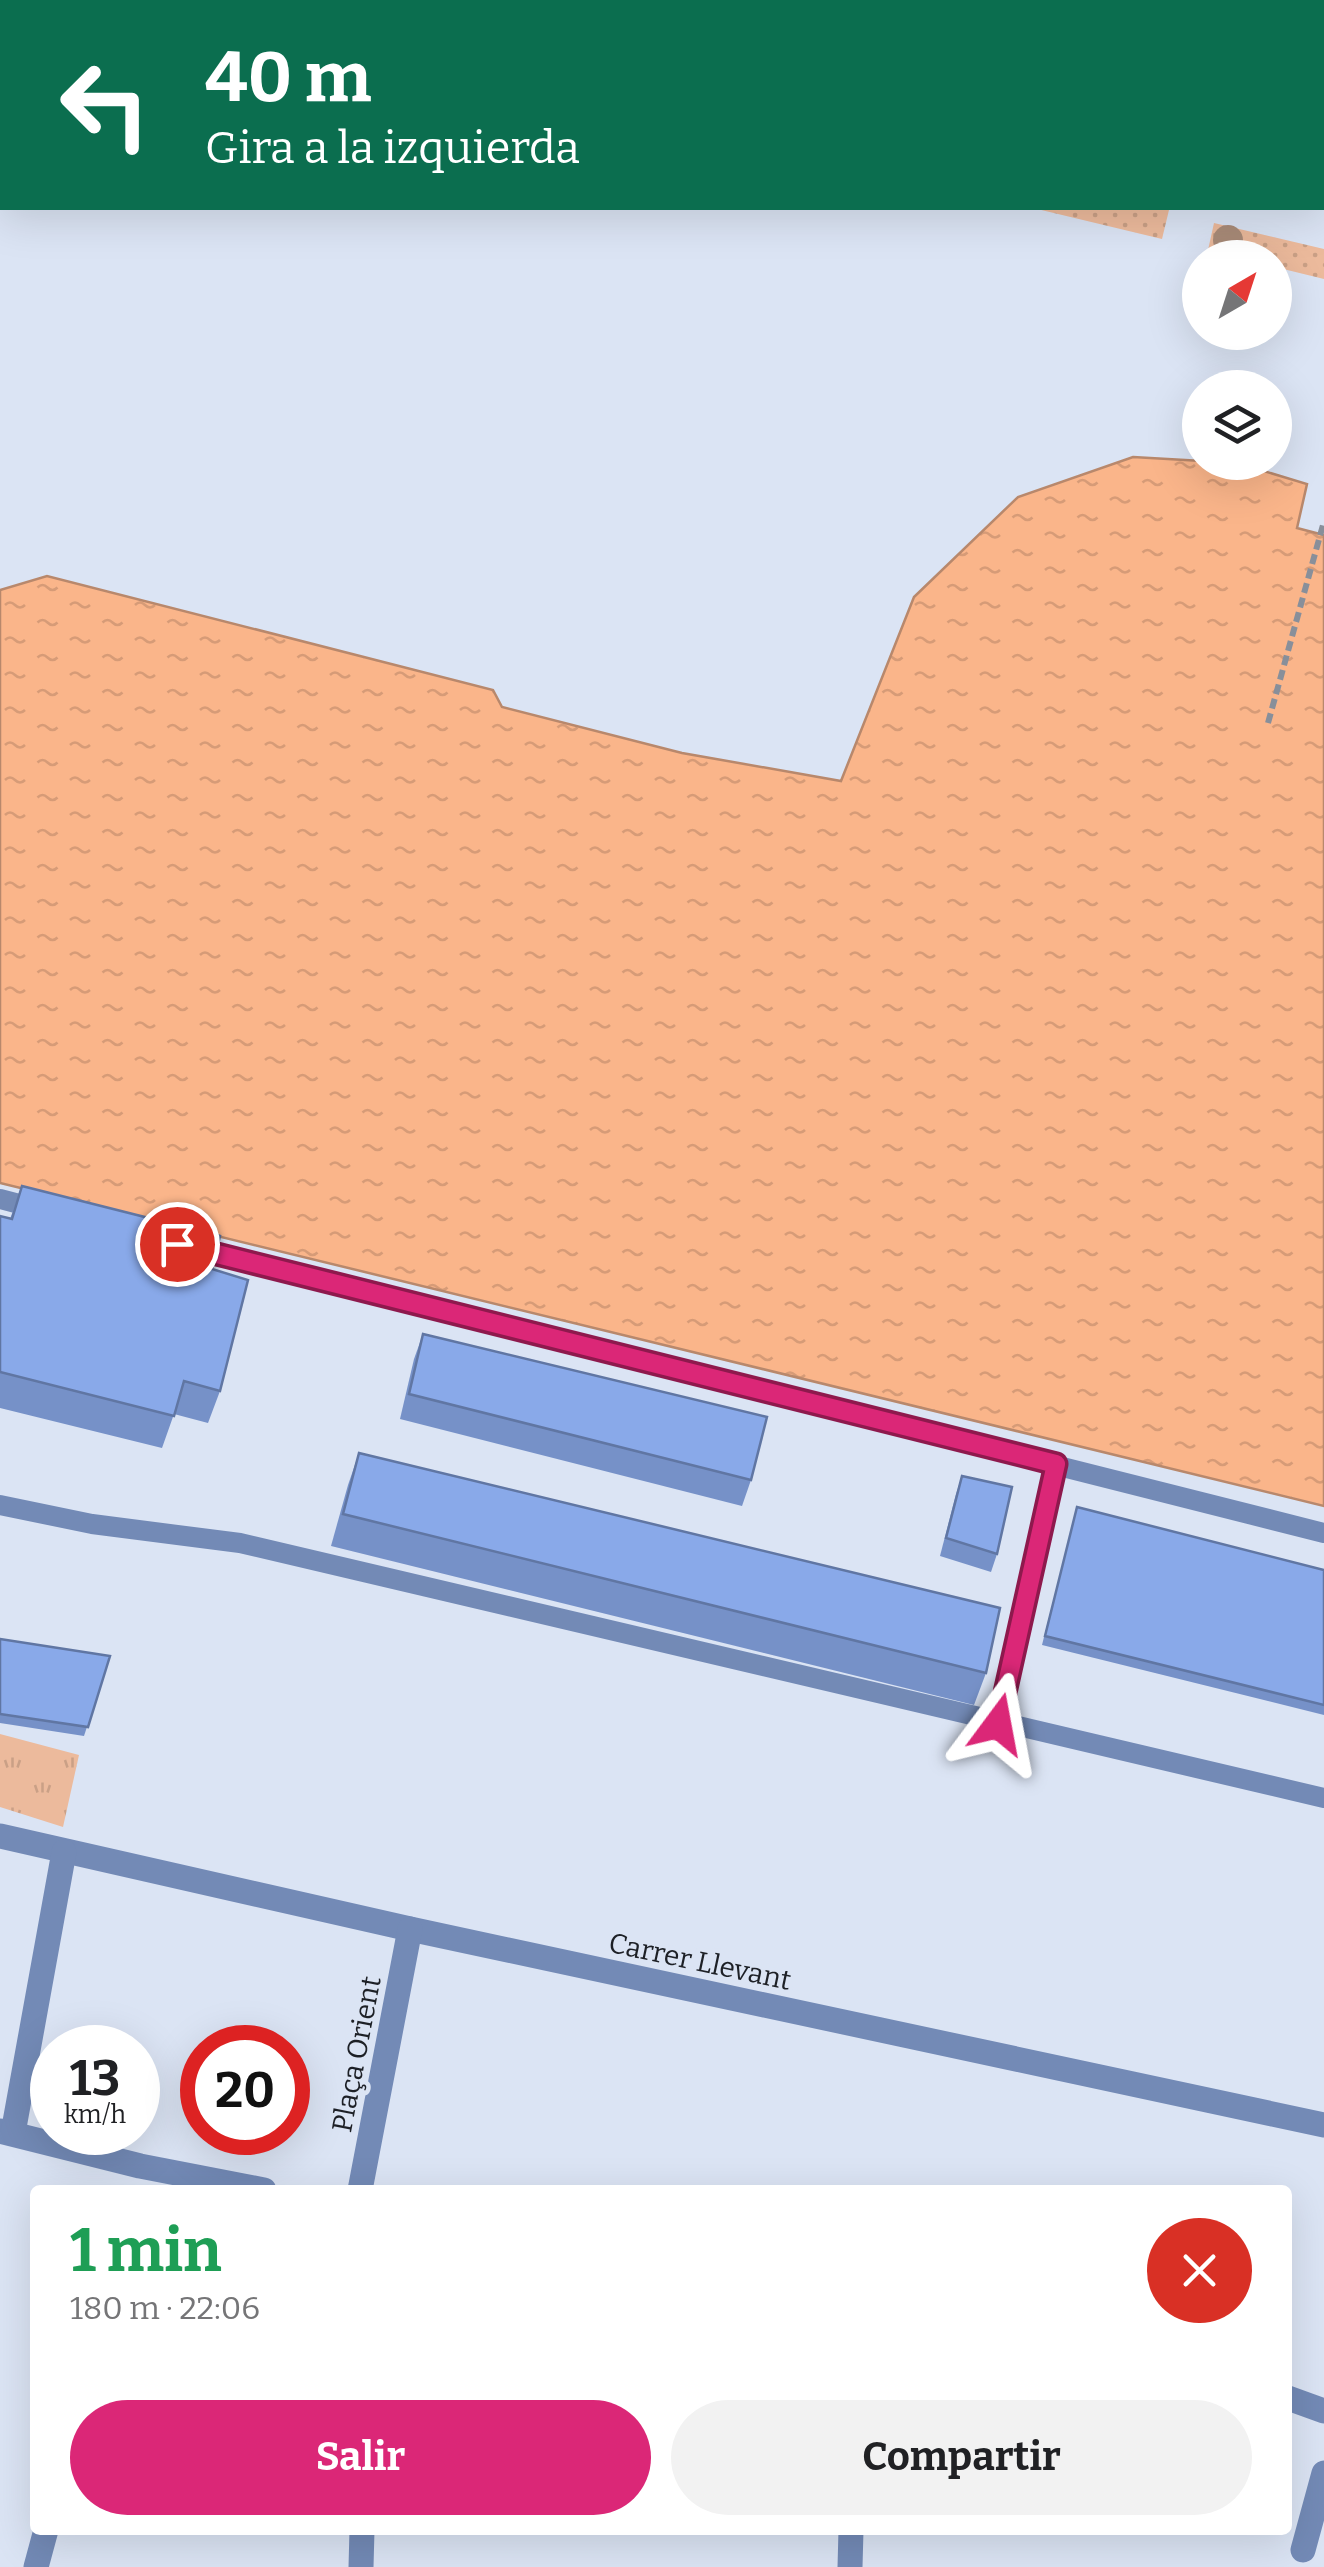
<!DOCTYPE html>
<html lang="es">
<meta charset="utf-8">
<style>
body{margin:0;font-family:Bitter,serif;background:#f2f2f2;color:#202124;height:100vh;display:flex;flex-direction:column;font-size:38px;white-space:nowrap}
*{box-sizing:border-box;margin:0}
p{font-size:32px;color:#757577}
.icon{flex:none;width:55px;height:55px;fill:none;stroke:currentColor;stroke-width:2;stroke-linecap:round;stroke-linejoin:round}
.map{position:relative;flex:1;overflow:hidden}
.side{position:absolute;left:30px;top:2185px;width:1262px;height:350px;display:flex;flex-direction:column;background:#fff;border-radius:10px;box-shadow:0 10px 40px #0002}
.side>*{flex:none}
.top-card{position:absolute;left:0px;top:0px;width:1325px;height:210px;box-shadow:0 10px 40px #0002;background:#0b6e4f;color:#fff;overflow:hidden}
.needle{width:65px;rotate:39deg}
.controls{position:absolute;left:1182px;top:240px;display:grid;gap:20px}
.controls a{display:grid;place-items:center;width:110px;height:110px;border-radius:50%;background:#fff;box-shadow:0 10px 40px #0002;font-size:50px}
.speed{position:absolute;left:30px;top:2025px;display:flex;gap:20px;font-size:50px;font-weight:700;text-align:center}
.speed>*{display:grid;place-content:center;width:130px;height:130px;border-radius:50%;background:#fff;box-shadow:0 10px 40px #0002;line-height:1}
.speed small{font-size:25px;font-weight:400}
.speed .limit{border:15px solid #d22;background:#fff;color:#111}
.pin{position:absolute;display:grid;place-items:center;width:85px;height:85px;color:#fff;margin:-42px;border:5px solid #fff;border-radius:50%;box-shadow:0 2px 10px #0007}
.me{position:absolute;width:110px;margin:-55px;rotate:13deg;stroke-linejoin:round;filter:drop-shadow(0 0 8px #0008)}
.turn{display:flex;align-items:center;gap:35px;height:210px;padding:0 40px;font-size:45px}
.turn .icon{width:130px;height:130px;stroke-width:2.5}
.turn b{display:block;font-size:70px;line-height:85px}
.round{display:grid;place-items:center;flex:none;width:105px;height:105px;border-radius:52px;background:#f2f2f2}
.headline{display:flex;align-items:center;justify-content:space-between;height:170px;padding:0 40px}
h1{font-size:60px;font-weight:700;line-height:75px;color:#1e9e55}
.cta{display:flex;gap:20px;margin-top:auto;padding:20px 40px}
.cta a{flex:1;height:115px;border-radius:60px;background:#db2777;color:#fff;font-size:40px;font-weight:700;line-height:115px;text-align:center}
.cta a+a{background:#f2f2f2;color:#202124}
.map>svg:first-child{display:block}
.park{fill:url(#park-tufts)}
.garden{fill:url(#garden-dots)}
.water{fill:url(#water-ripples);stroke:#b8886c;stroke-width:2.5}
.lines{fill:none;stroke-linecap:round;stroke-linejoin:round}
.path{stroke:#888f9a;stroke-width:6;stroke-dasharray:10 5;stroke-linecap:butt}
.lane{stroke:#738ab6;stroke-width:20}
.street{stroke:#738ab6;stroke-width:25}
.tree{fill:#aa8c79}
.wall{fill:#7691c8}
.shaded-wall{fill:#6076a3}
.building{fill:#89a9e9;stroke:#6076a3;stroke-width:2.5}
.route-casing{stroke:#8e194d;stroke-width:25}
.route{stroke:#db2777;stroke-width:18}
.labels{text-anchor:middle;stroke-width:9;stroke-linejoin:round;paint-order:stroke}
.street-label{font-size:28px;fill:#1d2026;stroke:#dbe4f4}
</style>
<div class="map">
<svg width="1324" height="2567" viewBox="0 0 1324 2567">
<defs>
<pattern id="park-tufts" width="24" height="20" patternUnits="userSpaceOnUse" patternTransform="scale(2.5)"><rect width="24" height="20" fill="#ecba9c"/><path d="M3 7l-1-3M5 7V3M7 7l1-3M15 17l-1-3M17 17v-4M19 17l1-3" fill="none" stroke="#caa086"/></pattern>
<pattern id="garden-dots" width="8" height="8" patternUnits="userSpaceOnUse" patternTransform="scale(2.5)"><rect width="8" height="8" fill="#ecba9c"/><path d="M2 2h.1M6 6h.1" fill="none" stroke="#caa086" stroke-width="1.8" stroke-linecap="round"/></pattern>
<pattern id="water-ripples" width="26" height="14" patternUnits="userSpaceOnUse" patternTransform="scale(2.5)"><rect width="26" height="14" fill="#fab58a"/><path d="M2 4q2-2 4 0t4 0M15 11q2-2 4 0t4 0" fill="none" stroke="#d69b77"/></pattern>
</defs>
<rect width="100%" height="100%" fill="#dbe4f4"/>
<path class="park" d="M 0,1734 L 79,1755 L 63,1827 L 0,1807 Z"/>
<g class="garden">
<path d="M 1033,208 L 1158,208 L 1169,210 L 1162,239 Z"/>
<path d="M 1214,223 L 1324,249 L 1324,279 L 1275,267 L 1275,258 L 1237,257 L 1208,250 Z"/>
</g>
<path class="water" d="M 1133,457 L 1237,463 L 1307,484 L 1297,528 L 1324,535 L 1324,1506 L 0,1183 L 0,590 L 47,576 L 493,690 L 502,707 L 682,753 L 841,781 L 914,597 L 1018,497 Z"/>
<g class="lines">
<g class="path">
<path d="M 720,0 L 733,2"/>
<path d="M 1268,723 L 1323,525"/>
</g>
<g class="lane">
<path d="M 0,1199 L 42,1210"/>
<path d="M 191,1247 L 1324,1533"/>
<path d="M 0,1505 L 92,1524 L 240,1543 L 1324,1798"/>
<path d="M 998,1724 L 1056,1464"/>
</g>
<g class="street">
<path d="M 165,0 L 167,2"/>
<path d="M 821,0 L 834,2"/>
<path d="M 144,2 L 147,0"/>
<path d="M 269,2 L 272,0"/>
<path d="M 947,2 L 948,0"/>
<path d="M 1322,96 L 1324,97"/>
<path d="M 0,113 L 2,112"/>
<path d="M 0,1836 L 410,1929 L 1324,2125"/>
<path d="M 0,2131 L 140,2166 L 264,2190"/>
<path d="M 13,2133 L 64,1852"/>
<path d="M 360,2190 L 410,1929"/>
<path d="M 1288,2398 L 1324,2411"/>
<path d="M 1303,2550 L 1324,2473"/>
<path d="M 36,2567 L 46,2530"/>
<path d="M 361,2567 L 362,2530"/>
<path d="M 850,2567 L 851,2530"/>
</g>
</g>
<circle class="tree" cx="1228" cy="240" r="15"/>
<g class="wall">
<path d="M 1020,0 L 1176,0 L 1175,2 L 1032,2 Z"/>
<path d="M 1187,0 L 1234,0 L 1233,2 L 1187,2 Z"/>
<path d="M 1273,0 L 1324,0 L 1324,39 L 1322,39 L 1322,2 L 1273,2 Z"/>
<path d="M 22,1186 L 212,1269 L 220,1391 L 208,1423 L 174,1414 L 162,1448 L 0,1408 L 0,1216 L 10,1219 Z"/>
<path d="M 423,1334 L 751,1480 L 742,1506 L 400,1419 L 414,1359 Z"/>
<path d="M 359,1453 L 986,1673 L 974,1705 L 331,1546 L 348,1485 Z"/>
<path d="M 962,1476 L 997,1554 L 991,1572 L 940,1556 L 956,1494 Z"/>
<path d="M 1077,1507 L 1324,1570 L 1324,1715 L 1042,1645 Z"/>
<path d="M 0,1639 L 110,1656 L 84,1736 L 0,1723 Z"/>
</g>
<g class="shaded-wall">
<path d="M 66,0 L 92,0 L 91,2 L 63,2 Z"/>
<path d="M 2,45 L 2,69 L 0,71 L 0,47 Z"/>
</g>
<g class="building">
<path d="M 0,0 L 66,0 L 63,2 L 2,2 L 2,45 L 0,47 Z"/>
<path d="M 1149,0 L 1176,0 L 1175,2 L 1160,2 Z"/>
<path d="M 1278,0 L 1324,0 L 1324,12 L 1322,12 L 1322,2 L 1277,2 Z"/>
<path d="M 22,1186 L 220,1236 L 212,1269 L 248,1280 L 220,1391 L 184,1381 L 174,1416 L 0,1372 L 0,1216 L 12,1219 Z"/>
<path d="M 423,1334 L 767,1417 L 751,1480 L 409,1394 Z"/>
<path d="M 359,1453 L 1000,1608 L 986,1673 L 343,1514 Z"/>
<path d="M 962,1476 L 1012,1487 L 997,1554 L 946,1538 Z"/>
<path d="M 1077,1507 L 1324,1570 L 1324,1705 L 1045,1636 Z"/>
<path d="M 0,1639 L 110,1656 L 88,1727 L 0,1714 Z"/>
</g>
<g class="lines">
<defs>
<path id="route" d="M 177,1244 L 1056,1464 L 998,1724"/>
</defs>
<use href="#route" class="route-casing"/>
<use href="#route" class="route"/>
</g>
<g class="labels">
<g class="street-label">
<text transform="translate(700 1961) rotate(12)" y="10">Carrer Llevant</text>
<text transform="translate(356 2054) rotate(-79)" y="10">Plaça Orient</text>
</g>
</g>
</svg>
<div class="controls">
<a><svg class="needle" viewBox="-14 -14 28 28"><path d="M0-13l5 13h-10z" fill="#e53935"/><path d="M0 13l5-13h-10z" fill="#757577"/></svg></a>
<a><svg class="icon" aria-label="layers" viewBox="0 0 24 24"><path d="M12 4l9 5-9 5-9-5zM3 14l9 5 9-5"/></svg></a>
</div>
<div class="speed"><div>13<small>km/h</small></div><div class="limit">20</div></div>
<div class="pin" style="left:177px;top:1244px;background:#d93025"><svg class="icon" aria-label="arrive" viewBox="0 0 24 24"><path d="M6 21V4h12l-3 4 3 4H6"/></svg></div>
<svg class="me" style="left:998px;top:1724px" viewBox="-20 -20 40 40"><path d="M0-17L14 15 0 8-14 15z" fill="#db2777" stroke="#fff" stroke-width="4"/></svg>
<div class="top-card">
<div class="turn"><svg class="icon" aria-label="left" viewBox="0 0 24 24"><path d="M17 20v-9H6M10 6l-5 5 5 5"/></svg><div><b>40 m</b>Gira a la izquierda</div></div>
</div>
<section class="side">
<div class="headline"><div><h1>1 min</h1><p>180 m · 22:06</p></div><a class="round" style="background:#d93025;color:#fff"><svg class="icon" aria-label="close" viewBox="0 0 24 24"><path d="M6 6l12 12M18 6L6 18"/></svg></a></div>
<div class="cta"><a>Salir</a><a>Compartir</a></div>
</section>
</div>
